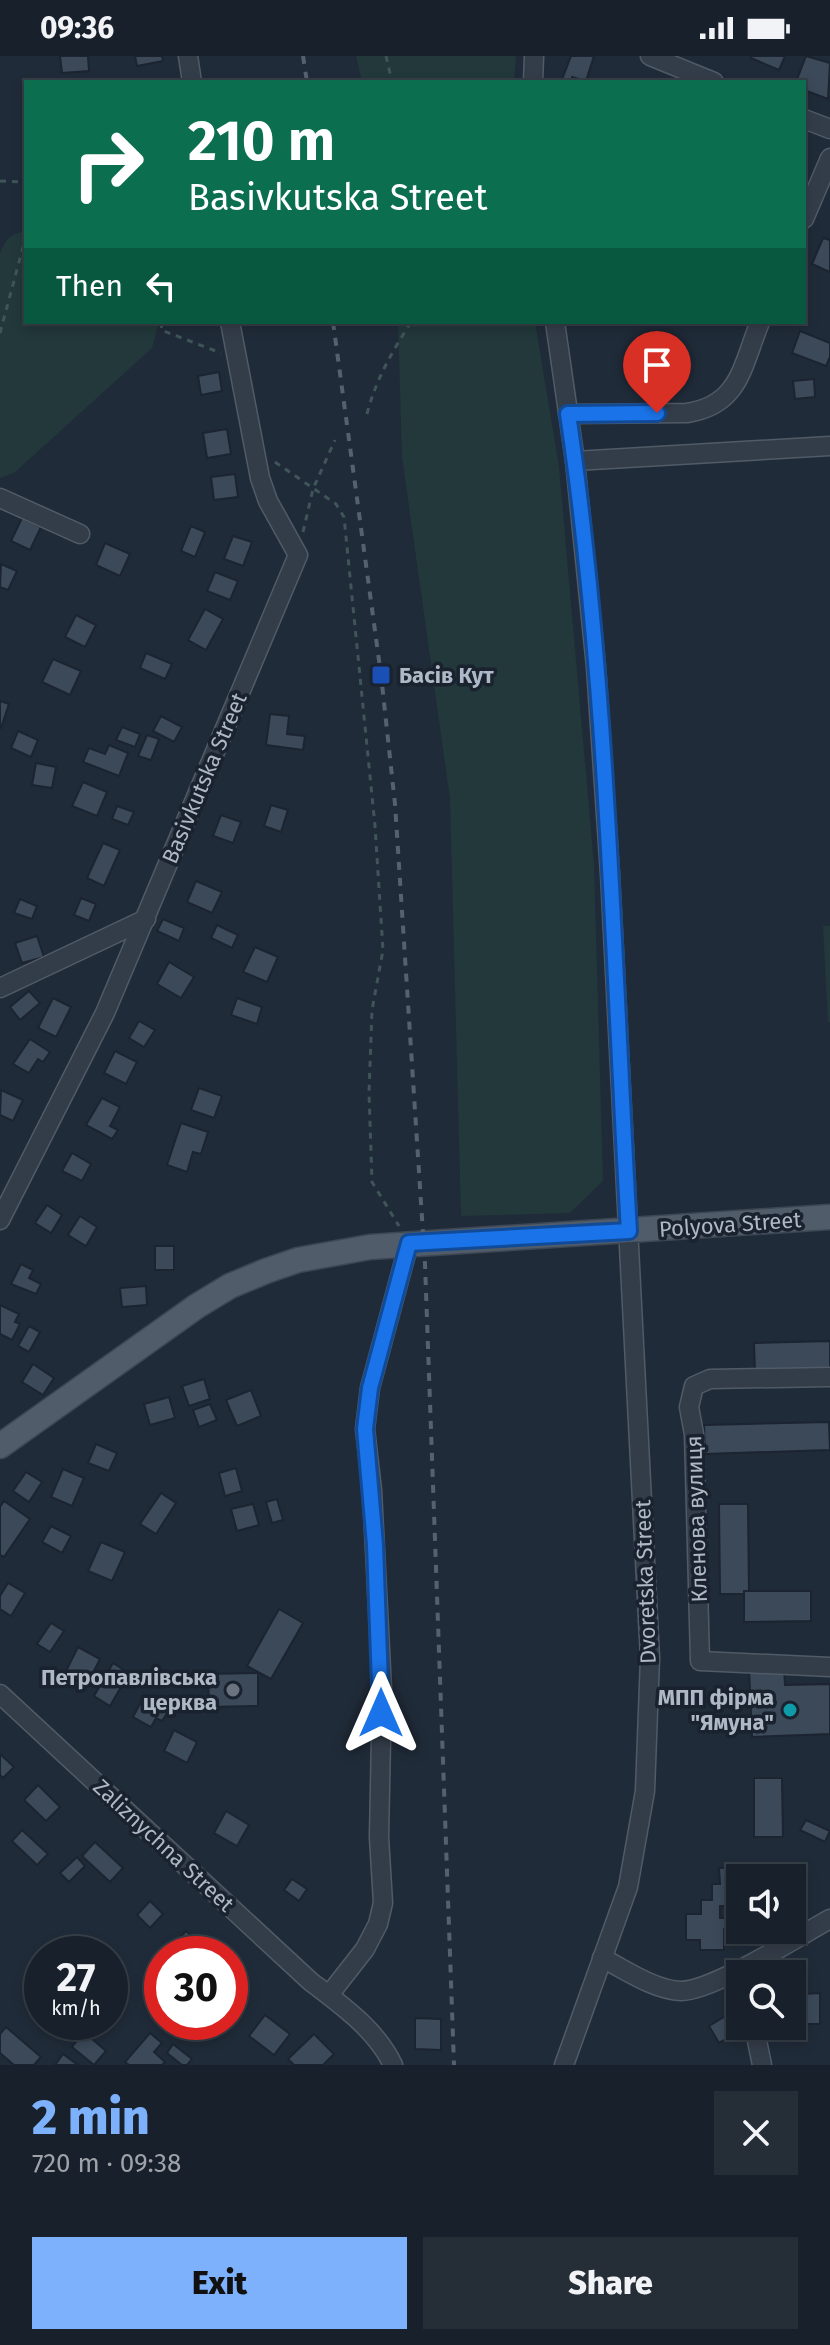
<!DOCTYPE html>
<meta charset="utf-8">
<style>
body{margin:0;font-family:"Fira Sans",sans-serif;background:#252d37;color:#f1f3f6;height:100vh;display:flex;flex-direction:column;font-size:30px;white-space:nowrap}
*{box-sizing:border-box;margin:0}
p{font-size:26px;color:#9fa3a9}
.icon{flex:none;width:44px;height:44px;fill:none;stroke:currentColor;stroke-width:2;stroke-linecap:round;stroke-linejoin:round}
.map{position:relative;height:2009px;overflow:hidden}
.sheet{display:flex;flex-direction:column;background:#18202b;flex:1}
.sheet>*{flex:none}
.top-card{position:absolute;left:24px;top:24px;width:782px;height:244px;border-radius:0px;box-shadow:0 4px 12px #0003,0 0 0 2px #363e47;background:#0b6e4f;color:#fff;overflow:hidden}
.controls{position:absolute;left:726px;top:1808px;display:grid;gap:16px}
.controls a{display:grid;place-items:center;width:80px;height:80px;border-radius:0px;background:#18202b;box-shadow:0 4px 12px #0003,0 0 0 2px #363e47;font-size:40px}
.speed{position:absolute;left:24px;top:1880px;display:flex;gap:16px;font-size:40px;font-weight:700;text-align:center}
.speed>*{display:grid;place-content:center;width:104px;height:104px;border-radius:50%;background:#18202b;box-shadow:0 4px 12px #0003,0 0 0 2px #363e47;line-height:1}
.speed small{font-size:20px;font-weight:400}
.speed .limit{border:12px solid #d22;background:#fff;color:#111}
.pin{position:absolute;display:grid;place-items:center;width:68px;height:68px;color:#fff;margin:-82px -34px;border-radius:50% 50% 50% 0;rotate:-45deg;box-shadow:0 0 8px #0007}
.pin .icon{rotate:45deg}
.me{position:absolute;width:88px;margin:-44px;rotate:0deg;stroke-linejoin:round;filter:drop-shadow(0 0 6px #0008)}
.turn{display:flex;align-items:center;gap:28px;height:168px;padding:0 32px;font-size:36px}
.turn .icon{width:104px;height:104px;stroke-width:2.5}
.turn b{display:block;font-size:56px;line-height:68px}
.then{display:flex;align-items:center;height:76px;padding:0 32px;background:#0003;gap:16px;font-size:30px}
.round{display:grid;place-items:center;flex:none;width:84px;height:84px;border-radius:0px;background:#252d37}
.head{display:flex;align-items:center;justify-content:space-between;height:136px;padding:0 32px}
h1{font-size:48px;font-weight:800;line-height:60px;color:#7db1fc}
.action{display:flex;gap:16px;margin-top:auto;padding:16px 32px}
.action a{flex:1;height:92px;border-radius:0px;background:#7db1fc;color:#111;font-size:32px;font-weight:800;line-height:92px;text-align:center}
.action a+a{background:#252d37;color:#f1f3f6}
.status{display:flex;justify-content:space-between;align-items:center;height:56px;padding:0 40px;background:#18202b;direction:ltr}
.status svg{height:22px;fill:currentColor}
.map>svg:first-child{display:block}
.green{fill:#22383a}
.building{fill:#3b4959;stroke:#1b2430;stroke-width:2}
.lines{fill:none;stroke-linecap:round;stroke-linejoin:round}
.minor-casing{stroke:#515b67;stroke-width:21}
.major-casing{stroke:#3d4653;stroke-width:27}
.path{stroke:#3f5558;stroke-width:3;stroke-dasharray:6 6;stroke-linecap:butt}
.minor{stroke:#333d49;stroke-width:18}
.major{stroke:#515c6a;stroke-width:24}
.rail{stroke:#556171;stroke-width:4;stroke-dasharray:8 8;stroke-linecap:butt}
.route-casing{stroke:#114b97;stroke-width:20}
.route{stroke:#1a73e8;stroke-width:14}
.transit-dot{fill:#1a4fb4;stroke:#19222e;stroke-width:3}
.worship-dot{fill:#6b7280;stroke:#19222e;stroke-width:3}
.culture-dot{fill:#0f9aa8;stroke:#19222e;stroke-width:3}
.labels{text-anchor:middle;stroke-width:7;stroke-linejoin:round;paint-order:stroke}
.poi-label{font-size:22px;font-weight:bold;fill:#aeb8c6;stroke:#19222e;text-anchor:end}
.street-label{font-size:22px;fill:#aeb8c6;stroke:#19222e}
</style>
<div class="status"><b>09:36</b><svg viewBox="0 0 49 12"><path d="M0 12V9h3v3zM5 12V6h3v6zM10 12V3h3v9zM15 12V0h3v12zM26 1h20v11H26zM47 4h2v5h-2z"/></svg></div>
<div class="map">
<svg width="830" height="2009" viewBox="0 0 830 2009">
<rect width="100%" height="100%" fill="#202b39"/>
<g class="green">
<path d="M 356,0 L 516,0 L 514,26 L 362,26 Z"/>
<path d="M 26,175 L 26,266 L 159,266 L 152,292 L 14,417 L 0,422 L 0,197 C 6,183 10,178 26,175 Z"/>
<path d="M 398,266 L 535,266 L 559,411 L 594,809 L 603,1125 L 570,1157 L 461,1160 L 450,743 L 402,401 Z"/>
<path d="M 823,870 L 830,870 L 830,966 L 828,966 Z"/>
</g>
<g class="building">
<path d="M 60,0 L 88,0 L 89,15 L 62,17 Z"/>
<path d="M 135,0 L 162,0 L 163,5 L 137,10 Z"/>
<path d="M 571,0 L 594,0 L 586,25 L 572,21 L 572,26 L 561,26 Z"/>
<path d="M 751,0 L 785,0 L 779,14 L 751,2 Z"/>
<path d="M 806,0 L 830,7 L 828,43 L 804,34 L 804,26 L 796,26 Z"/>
<path d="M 823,182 L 830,184 L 830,216 L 812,208 Z"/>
<path d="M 800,275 L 830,287 L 830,301 L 826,310 L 792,297 Z"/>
<path d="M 219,316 L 222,335 L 201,339 L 198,320 Z"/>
<path d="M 814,323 L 815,341 L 795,343 L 793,325 Z"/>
<path d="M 227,373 L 231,398 L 207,402 L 203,377 Z"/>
<path d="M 235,418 L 238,441 L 214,444 L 211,421 Z"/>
<path d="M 22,462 L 41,471 L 30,494 L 11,485 Z"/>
<path d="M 191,470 L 205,476 L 195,501 L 181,495 Z"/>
<path d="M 233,480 L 252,486 L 243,510 L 224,503 Z"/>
<path d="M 105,487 L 130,498 L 120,520 L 96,509 Z"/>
<path d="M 1,508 L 17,515 L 8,534 L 0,531 Z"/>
<path d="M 215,516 L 238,525 L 230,544 L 207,535 Z"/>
<path d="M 205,553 L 223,563 L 206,594 L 188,584 Z"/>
<path d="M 76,559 L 96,569 L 85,591 L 65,581 Z"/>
<path d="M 146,597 L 172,608 L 165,623 L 140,612 Z"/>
<path d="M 53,603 L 81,615 L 70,639 L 42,626 Z"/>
<path d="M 0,645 L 9,648 L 1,672 L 0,672 Z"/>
<path d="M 270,658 L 289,660 L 287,678 L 305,680 L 303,694 L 266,689 Z"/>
<path d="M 161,660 L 182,671 L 174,686 L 153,675 Z"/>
<path d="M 122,671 L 140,678 L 135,691 L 116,684 Z"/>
<path d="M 18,675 L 38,684 L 31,701 L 11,692 Z"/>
<path d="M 147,679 L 159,683 L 151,704 L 138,700 Z"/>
<path d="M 109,689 L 128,697 L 119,720 L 83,706 L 89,692 L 105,698 Z"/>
<path d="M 36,707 L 56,711 L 52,732 L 32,729 Z"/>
<path d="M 83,726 L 107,736 L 97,760 L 72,750 Z"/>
<path d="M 271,749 L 288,754 L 281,776 L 264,770 Z"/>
<path d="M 117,750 L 134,756 L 128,769 L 112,763 Z"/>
<path d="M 221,759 L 241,766 L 233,787 L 213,780 Z"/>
<path d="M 103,787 L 120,794 L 104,830 L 87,822 Z"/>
<path d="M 196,825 L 222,836 L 212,857 L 187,846 Z"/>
<path d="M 81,842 L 96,848 L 89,865 L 74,859 Z"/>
<path d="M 20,843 L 37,850 L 32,863 L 14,857 Z"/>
<path d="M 163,863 L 184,872 L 179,885 L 157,875 Z"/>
<path d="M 217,869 L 238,879 L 232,892 L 211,882 Z"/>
<path d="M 37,880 L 44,901 L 22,907 L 15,887 Z"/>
<path d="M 255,891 L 278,901 L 267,926 L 243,916 Z"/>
<path d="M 169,906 L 194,921 L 181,942 L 157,928 Z"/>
<path d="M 29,935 L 40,947 L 20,964 L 10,951 Z"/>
<path d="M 53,942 L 71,951 L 56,981 L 38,972 Z"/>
<path d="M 237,942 L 262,951 L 257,968 L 231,959 Z"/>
<path d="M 139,965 L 155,974 L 144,991 L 129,982 Z"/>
<path d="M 30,983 L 50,996 L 43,1006 L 38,1003 L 29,1017 L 13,1008 Z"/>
<path d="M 115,995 L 137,1006 L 126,1028 L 104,1017 Z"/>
<path d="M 199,1032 L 222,1040 L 214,1062 L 191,1054 Z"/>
<path d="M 1,1034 L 23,1044 L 13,1065 L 0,1059 Z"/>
<path d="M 102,1042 L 120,1051 L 110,1070 L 118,1074 L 112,1083 L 86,1069 Z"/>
<path d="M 181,1067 L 208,1076 L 201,1098 L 193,1096 L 187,1116 L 167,1109 Z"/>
<path d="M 72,1097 L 91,1108 L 82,1125 L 62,1115 Z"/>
<path d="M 47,1149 L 62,1159 L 51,1177 L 35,1167 Z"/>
<path d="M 80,1160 L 97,1171 L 86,1190 L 68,1179 Z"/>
<rect x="155" y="1190" width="19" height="24"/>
<path d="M 21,1208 L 33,1214 L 29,1222 L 41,1228 L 36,1238 L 11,1228 Z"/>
<path d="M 146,1230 L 147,1249 L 122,1251 L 120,1232 Z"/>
<path d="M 0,1249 L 19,1258 L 15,1266 L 20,1268 L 12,1284 L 0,1278 Z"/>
<path d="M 29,1270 L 40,1276 L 29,1296 L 18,1290 Z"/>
<path d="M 830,1285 L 830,1316 L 755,1318 L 754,1287 Z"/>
<path d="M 33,1308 L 54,1322 L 43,1339 L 22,1326 Z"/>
<path d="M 204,1323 L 210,1343 L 189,1350 L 182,1330 Z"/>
<path d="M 251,1334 L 261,1360 L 237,1370 L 226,1344 Z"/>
<path d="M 169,1341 L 175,1362 L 150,1369 L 144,1348 Z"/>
<path d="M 210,1348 L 217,1364 L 199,1371 L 193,1354 Z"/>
<path d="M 829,1366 L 830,1394 L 705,1398 L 704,1369 Z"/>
<path d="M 96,1388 L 117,1397 L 109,1415 L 88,1407 Z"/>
<path d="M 236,1412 L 242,1435 L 225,1440 L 219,1417 Z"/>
<path d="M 63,1413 L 84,1422 L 72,1450 L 51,1441 Z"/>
<path d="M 26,1416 L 42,1426 L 29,1446 L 13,1435 Z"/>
<path d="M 161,1437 L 176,1447 L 156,1478 L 140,1468 Z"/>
<path d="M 277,1443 L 283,1464 L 272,1467 L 266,1446 Z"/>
<path d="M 4,1445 L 30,1463 L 4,1501 L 0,1499 L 0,1451 Z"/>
<path d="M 253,1448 L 259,1469 L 237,1475 L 231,1453 Z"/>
<path d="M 719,1448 L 748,1448 L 749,1535 L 744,1535 L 744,1538 L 720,1538 Z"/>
<path d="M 51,1470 L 71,1480 L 62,1497 L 42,1486 Z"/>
<path d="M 101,1486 L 125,1496 L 112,1525 L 88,1515 Z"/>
<path d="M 8,1527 L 25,1537 L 11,1560 L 0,1553 L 0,1540 Z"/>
<path d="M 744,1535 L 811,1535 L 811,1565 L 744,1566 Z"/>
<path d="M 279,1553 L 303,1567 L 271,1623 L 247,1610 Z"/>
<path d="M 51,1567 L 64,1575 L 50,1596 L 37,1588 Z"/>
<path d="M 78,1591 L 100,1603 L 88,1627 L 66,1615 Z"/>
<path d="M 113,1607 L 129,1617 L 110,1650 L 94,1640 Z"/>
<path d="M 784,1611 L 785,1629 L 830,1628 L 830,1678 L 752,1681 L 749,1613 Z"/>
<path d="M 258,1617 L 258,1650 L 209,1651 L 208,1618 Z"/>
<path d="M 156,1642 L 171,1651 L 162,1665 L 156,1662 L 151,1671 L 133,1661 L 141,1646 L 151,1652 Z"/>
<path d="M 174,1674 L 197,1686 L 187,1707 L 164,1695 Z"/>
<path d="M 0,1698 L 14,1711 L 3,1722 L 0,1719 Z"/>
<path d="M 754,1722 L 782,1722 L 783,1781 L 754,1781 Z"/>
<path d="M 38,1729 L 60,1751 L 46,1765 L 24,1744 Z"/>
<path d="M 226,1755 L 249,1769 L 237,1790 L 214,1777 Z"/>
<path d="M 806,1764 L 830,1775 L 825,1786 L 800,1774 Z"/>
<path d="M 22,1774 L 48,1798 L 37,1809 L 12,1785 Z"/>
<path d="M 95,1786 L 123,1812 L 110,1826 L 82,1800 Z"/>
<path d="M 77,1801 L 85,1810 L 69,1826 L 60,1817 Z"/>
<path d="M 719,1812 L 745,1812 L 746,1822 L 740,1822 L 740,1854 L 730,1854 L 730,1850 L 720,1850 L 720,1862 L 728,1862 L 728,1873 L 724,1873 L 724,1894 L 700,1894 L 700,1884 L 686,1884 L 686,1858 L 701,1858 L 701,1844 L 712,1844 L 712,1828 L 720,1828 Z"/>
<path d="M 292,1823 L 307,1833 L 299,1845 L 284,1834 Z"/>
<path d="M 150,1845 L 163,1858 L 150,1872 L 137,1859 Z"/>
<path d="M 186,1875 L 204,1891 L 198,1898 L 186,1898 L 174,1888 Z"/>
<path d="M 230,1922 L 244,1932 L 230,1949 Z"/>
<path d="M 820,1937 L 820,1968 L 804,1968 L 803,1938 Z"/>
<path d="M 729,1958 L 739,1976 L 719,1987 L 709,1970 Z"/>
<path d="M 265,1959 L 290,1978 L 274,1999 L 249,1980 Z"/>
<path d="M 415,1962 L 441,1963 L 441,1994 L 415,1993 Z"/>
<path d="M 6,1971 L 41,2001 L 34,2009 L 14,2009 L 0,1997 L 0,1978 Z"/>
<path d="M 84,1976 L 106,1995 L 94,2009 L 72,1991 Z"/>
<path d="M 150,1977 L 162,1987 L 154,1996 L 165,2006 L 162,2009 L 129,2009 L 125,2006 Z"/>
<path d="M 314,1978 L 334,1998 L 323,2009 L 294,2009 L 288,2003 Z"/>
<path d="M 173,1988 L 192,2003 L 187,2009 L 182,2009 L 167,1997 Z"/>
<path d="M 63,1998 L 78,2009 L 55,2009 Z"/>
</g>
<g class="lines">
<defs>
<g id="minor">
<path d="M 188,0 L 192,26"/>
<path d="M 650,0 L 714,26"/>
<path d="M 533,26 L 534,0"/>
<path d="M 804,63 L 830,73"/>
<path d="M 804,163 L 830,102"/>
<path d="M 555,266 L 575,405 L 596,611 L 610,818 L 650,1602 L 645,1735 L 628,1831 L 564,2009"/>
<path d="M 568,358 L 687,357 C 740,349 742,310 760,266"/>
<path d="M 575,405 L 830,390"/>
<path d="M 0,442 L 80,478"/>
<path d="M 0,932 L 146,863"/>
<path d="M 0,1164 L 105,957 L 298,499 L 268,445 L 260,422 L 230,266"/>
<path d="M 830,1321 L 710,1323 L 694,1330 L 689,1351 L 694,1378 L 700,1605 L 830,1611"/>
<path d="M 0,1638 L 310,1925 C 341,1949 376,1973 393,2009"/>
<path d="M 602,1902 C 626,1914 654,1934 681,1935 C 713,1935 799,1880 830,1863"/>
<path d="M 329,1939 L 365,1893 L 378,1868 L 383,1847 L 379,1781 L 382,1633 L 372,1434 L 365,1373 L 370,1332 L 409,1187"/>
<path d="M 754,1970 L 762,2009"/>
</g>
<path id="major" d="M 0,1390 L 197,1250 L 230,1230 L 266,1215 L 298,1204 L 370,1191 L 830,1161"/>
</defs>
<use href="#minor" class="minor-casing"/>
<use href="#major" class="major-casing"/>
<g class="path">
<path d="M 386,0 L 392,26"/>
<path d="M 0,125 L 26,126"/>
<path d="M 162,266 L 161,274 L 221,297"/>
<path d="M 0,277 L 26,180"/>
<path d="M 367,358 C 376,323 392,296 411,266"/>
<path d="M 275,406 L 336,448 L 344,461 L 375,770 L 383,894 L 372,954 L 369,1037 L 372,1126 L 399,1170"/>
<path d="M 303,476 L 313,433 L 335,384"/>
</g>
<use href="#minor" class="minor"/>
<use href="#major" class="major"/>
<g class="rail">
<path d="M 303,0 L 307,26"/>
<path d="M 333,266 L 381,619 L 395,748 L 425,1208 L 454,2009"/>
</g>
</g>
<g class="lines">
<defs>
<path id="route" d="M 381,1657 L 375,1489 L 365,1373 L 370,1332 L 409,1187 L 629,1175 C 613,903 608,628 568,358 L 657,357"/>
</defs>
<use href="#route" class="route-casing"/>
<use href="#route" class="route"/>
</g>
<rect class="transit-dot" x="371" y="609" width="20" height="20" rx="4"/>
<circle class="worship-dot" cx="233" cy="1634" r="8"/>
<circle class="culture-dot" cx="790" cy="1654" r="8"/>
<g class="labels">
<g class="poi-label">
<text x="399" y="627" text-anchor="start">Басів Кут</text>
<text x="217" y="1629">Петропавлівська<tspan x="217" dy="25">церква</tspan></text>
<text x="774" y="1649">МПП фірма<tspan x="774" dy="25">"Ямуна"</tspan></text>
</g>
<g class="street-label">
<text transform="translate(204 722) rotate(-67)" y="8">Basivkutska Street</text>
<text transform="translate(730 1168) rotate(-4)" y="8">Polyova Street</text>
<text transform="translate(696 1463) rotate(-92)" y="8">Кленова вулиця</text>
<text transform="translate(645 1526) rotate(-92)" y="8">Dvoretska Street</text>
<text transform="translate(164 1789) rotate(43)" y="8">Zaliznychna Street</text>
</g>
</g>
</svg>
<div class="controls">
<a><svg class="icon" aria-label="sound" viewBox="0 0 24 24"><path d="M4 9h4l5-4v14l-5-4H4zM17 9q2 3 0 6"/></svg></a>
<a><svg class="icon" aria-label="search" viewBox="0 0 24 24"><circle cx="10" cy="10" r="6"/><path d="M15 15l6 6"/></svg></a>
</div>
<div class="speed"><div>27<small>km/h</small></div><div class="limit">30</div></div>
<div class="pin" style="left:657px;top:357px;background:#d93025"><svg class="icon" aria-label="arrive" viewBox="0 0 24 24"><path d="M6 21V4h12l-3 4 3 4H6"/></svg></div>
<svg class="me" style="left:381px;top:1657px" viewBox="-20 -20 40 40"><path d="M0-17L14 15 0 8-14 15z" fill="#1a73e8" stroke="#fff" stroke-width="4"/></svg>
<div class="top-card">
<div class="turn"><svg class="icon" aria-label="right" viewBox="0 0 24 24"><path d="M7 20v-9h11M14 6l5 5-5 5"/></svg><div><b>210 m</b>Basivkutska Street</div></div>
<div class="then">Then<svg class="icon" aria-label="left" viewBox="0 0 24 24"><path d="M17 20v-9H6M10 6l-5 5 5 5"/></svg></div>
</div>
</div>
<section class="sheet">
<div class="head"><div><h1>2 min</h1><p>720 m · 09:38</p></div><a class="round"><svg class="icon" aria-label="close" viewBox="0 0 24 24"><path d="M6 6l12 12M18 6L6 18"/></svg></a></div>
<div class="action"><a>Exit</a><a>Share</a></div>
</section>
